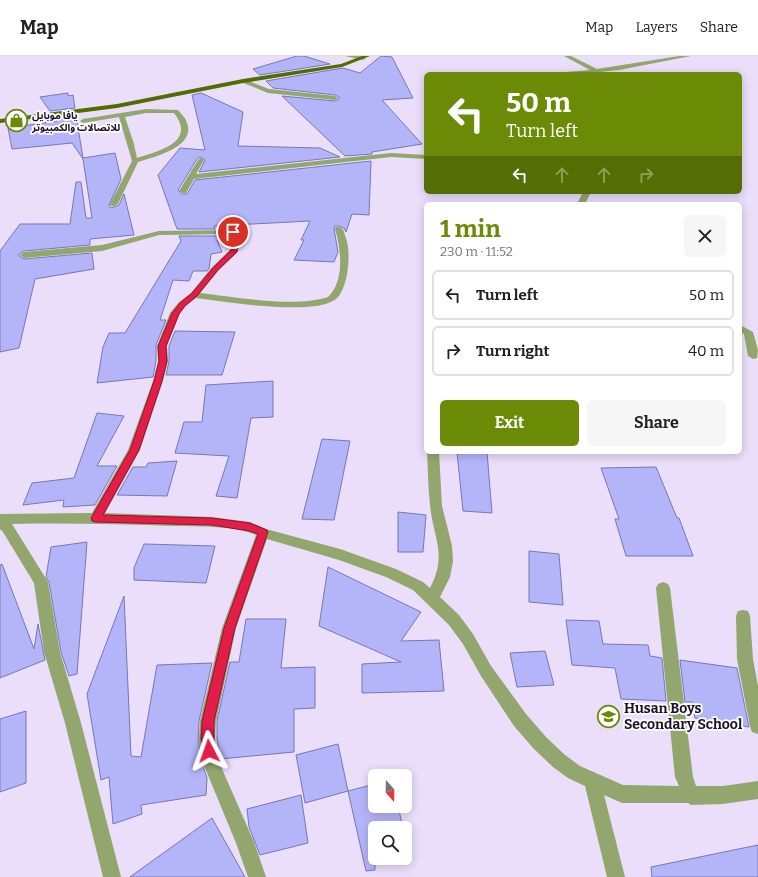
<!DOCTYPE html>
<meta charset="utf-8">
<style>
body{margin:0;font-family:Bitter,"Noto Sans Arabic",serif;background:#f6f6f6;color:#222;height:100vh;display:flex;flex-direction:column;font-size:15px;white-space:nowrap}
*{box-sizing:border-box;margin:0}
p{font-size:13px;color:#767676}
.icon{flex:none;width:22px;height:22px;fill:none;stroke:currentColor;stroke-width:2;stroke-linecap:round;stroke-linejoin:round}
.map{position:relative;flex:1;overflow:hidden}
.side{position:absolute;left:424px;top:146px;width:318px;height:252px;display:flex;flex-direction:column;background:#fff;border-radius:6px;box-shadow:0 2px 10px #0003}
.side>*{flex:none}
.hud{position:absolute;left:424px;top:16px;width:318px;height:122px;border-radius:6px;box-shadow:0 2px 10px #0003;background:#6b8a06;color:#fff;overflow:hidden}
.needle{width:26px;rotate:160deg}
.controls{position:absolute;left:368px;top:713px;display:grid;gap:8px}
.controls a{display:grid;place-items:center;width:44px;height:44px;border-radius:6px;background:#fff;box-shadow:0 2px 10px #0003;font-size:20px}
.pin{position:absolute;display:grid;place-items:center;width:34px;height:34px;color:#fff;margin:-17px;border:2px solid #fff;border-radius:50%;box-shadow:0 1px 4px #0007}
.me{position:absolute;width:44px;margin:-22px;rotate:356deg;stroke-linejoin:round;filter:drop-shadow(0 0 3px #0008)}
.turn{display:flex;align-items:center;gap:14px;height:84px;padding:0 16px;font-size:18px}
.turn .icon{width:52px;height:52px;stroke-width:2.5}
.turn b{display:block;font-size:28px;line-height:34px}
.lanes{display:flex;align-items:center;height:38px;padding:0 16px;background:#0003;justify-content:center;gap:20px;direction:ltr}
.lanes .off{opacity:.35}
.round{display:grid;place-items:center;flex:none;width:42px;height:42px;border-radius:6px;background:#f6f6f6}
.head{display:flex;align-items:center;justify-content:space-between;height:68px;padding:0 16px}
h1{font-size:24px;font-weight:700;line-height:30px;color:#6b8a06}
.action{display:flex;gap:8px;margin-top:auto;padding:8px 16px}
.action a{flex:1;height:46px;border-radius:6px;background:#6b8a06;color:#fff;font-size:16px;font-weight:700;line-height:46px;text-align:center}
.action a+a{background:#f6f6f6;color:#222}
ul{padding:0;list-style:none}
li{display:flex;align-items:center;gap:12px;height:50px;margin:0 8px 6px;padding:0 8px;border:2px solid #e0e0e0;border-radius:6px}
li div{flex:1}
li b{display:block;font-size:15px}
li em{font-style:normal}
header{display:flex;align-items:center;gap:24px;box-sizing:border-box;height:56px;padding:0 20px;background:#fff;border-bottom:1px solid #e0e0e0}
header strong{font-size:19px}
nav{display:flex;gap:22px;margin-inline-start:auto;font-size:14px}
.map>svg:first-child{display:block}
.building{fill:#b4b4f9;stroke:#7776b8}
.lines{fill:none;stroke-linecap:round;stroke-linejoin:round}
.minor{fill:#92a66d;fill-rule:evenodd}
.major{fill:#536c00;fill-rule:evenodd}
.route{fill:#e11d48;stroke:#92132f}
.labels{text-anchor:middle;stroke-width:3.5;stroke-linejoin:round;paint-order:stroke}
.far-poi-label{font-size:10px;font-weight:bold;fill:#1c112a;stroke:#fff;text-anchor:start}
.near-poi-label{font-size:14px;font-weight:bold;fill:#1c112a;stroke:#fff;text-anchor:start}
</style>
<header>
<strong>Map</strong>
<nav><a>Map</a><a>Layers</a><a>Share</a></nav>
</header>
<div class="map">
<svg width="758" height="821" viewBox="0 0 758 821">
<rect width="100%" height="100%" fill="#eadefb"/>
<g class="building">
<path d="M 297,0 L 304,0 L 330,8 L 260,19 L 253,13 Z"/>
<path d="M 381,0 L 392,1 L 413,42 L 382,44 L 422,88 L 372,96 L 372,98 L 345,100 L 282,40 L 335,45 L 339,43 L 339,41 L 335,39 L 273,32 L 266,25 L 343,12 L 360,17 Z"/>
<path d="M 68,37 L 68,40 L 73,39 L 75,52 L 50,55 L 40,41 Z"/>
<path d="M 201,37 L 243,56 L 238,90 L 320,92 L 340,101 L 199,116 L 205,104 L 200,101 L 197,103 L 178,134 L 182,138 L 187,138 L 195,124 L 371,105 L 369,159 L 352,158 L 346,176 L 344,172 L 339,170 L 335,170 L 334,173 L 338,196 L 334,206 L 294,204 L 304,184 L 301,184 L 310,165 L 214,170 L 215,173 L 177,173 L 158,119 L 180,92 L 205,94 L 192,39 Z"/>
<path d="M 76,59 L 83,102 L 115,97 L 121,123 L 109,149 L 111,152 L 119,149 L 124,138 L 134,179 L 90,183 L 90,189 L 24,195 L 19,198 L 19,200 L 24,203 L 92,197 L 94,213 L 35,223 L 19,292 L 0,296 L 0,195 L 20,168 L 70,168 L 76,126 L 81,126 L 86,162 L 92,162 L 83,103 L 72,87 L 12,93 L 8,72 L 57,65 L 54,62 Z"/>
<path d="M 179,180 L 218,180 L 220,184 L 217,184 L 222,196 L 211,198 L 209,213 L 207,215 L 193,215 L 189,225 L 173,224 L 160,264 L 166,264 L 156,289 L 156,305 L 153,321 L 97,327 L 103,291 L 109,277 L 125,277 L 181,185 Z"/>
<path d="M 175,275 L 235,276 L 222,319 L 166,319 L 169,305 L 169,290 Z"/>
<path d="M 273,325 L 273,361 L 251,362 L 237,442 L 216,440 L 229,400 L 175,397 L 184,366 L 202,366 L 206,329 Z"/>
<path d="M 97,357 L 124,360 L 97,410 L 117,410 L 95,449 L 63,451 L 64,444 L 23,449 L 32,427 L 74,422 Z"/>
<path d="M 322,383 L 350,385 L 334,464 L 302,463 Z"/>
<path d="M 457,396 L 487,396 L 492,457 L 463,455 Z"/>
<path d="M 177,405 L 167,440 L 117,439 L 133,411 L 146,411 L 148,407 Z"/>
<path d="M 656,411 L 677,462 L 679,462 L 693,500 L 626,500 L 615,463 L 619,463 L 601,412 Z"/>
<path d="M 398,456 L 426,459 L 423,496 L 398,496 Z"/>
<path d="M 87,486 L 77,618 L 69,620 L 61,596 L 49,526 L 46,521 L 51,491 Z"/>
<path d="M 144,488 L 215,490 L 206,527 L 134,524 L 134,512 Z"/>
<path d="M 529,495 L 559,498 L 563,549 L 529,546 Z"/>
<path d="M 2,508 L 34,593 L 38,568 L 45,604 L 0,622 L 0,509 Z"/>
<path d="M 328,511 L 421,556 L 401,585 L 439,584 L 444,635 L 362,637 L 362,608 L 401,606 L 319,570 Z"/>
<path d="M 124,540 L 131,700 L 141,701 L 157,609 L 212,607 L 199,665 L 198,683 L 202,707 L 207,722 L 206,739 L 141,749 L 142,758 L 113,768 L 109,721 L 101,724 L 87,638 Z"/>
<path d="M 246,563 L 286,563 L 281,612 L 315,611 L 315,652 L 294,653 L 294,696 L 220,703 L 217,683 L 217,665 L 230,606 L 239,606 Z"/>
<path d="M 566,564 L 599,565 L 603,588 L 648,589 L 650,600 L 662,602 L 666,645 L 621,643 L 615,612 L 572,609 Z"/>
<path d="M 545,595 L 554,629 L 517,631 L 510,597 Z"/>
<path d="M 680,604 L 737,612 L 749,671 L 695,662 L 692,646 L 685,646 Z"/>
<path d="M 26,655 L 26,727 L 0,736 L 0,663 Z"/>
<path d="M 338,688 L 348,735 L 305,747 L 296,699 Z"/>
<path d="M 375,728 L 375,750 L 398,750 L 403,772 L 375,772 L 375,814 L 366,815 L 348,735 Z"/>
<path d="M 301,739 L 308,787 L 260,799 L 249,771 L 247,753 Z"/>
<path d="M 212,762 L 245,821 L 130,821 Z"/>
<path d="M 758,789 L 758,821 L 652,821 L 651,811 Z"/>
</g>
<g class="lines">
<g class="minor">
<path d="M 345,0 L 360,0 L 366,2 L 363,4 Z"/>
<path d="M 564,0 L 571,0 L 597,13 L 679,0 L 691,0 L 619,14 L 580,18 L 562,18 L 565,16 L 590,14 Z"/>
<path d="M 243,23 L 269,33 L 335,40 L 338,42 L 335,44 L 268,37 L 241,26 L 240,25 Z"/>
<path d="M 146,53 L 178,54 C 181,58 186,62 187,67 C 196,91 154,101 138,106 L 118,148 L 114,150 L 111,150 L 110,148 L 132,105 L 119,61 L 83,67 L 80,65 L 83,63 ZM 146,57 L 174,57 C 197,86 159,95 137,102 L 134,88 L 125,61 Z"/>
<path d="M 391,97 L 426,99 L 426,103 L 391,101 L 194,123 L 186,137 L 183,137 L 179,135 L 198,104 L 201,102 L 204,104 L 196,118 Z"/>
<path d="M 583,136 L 591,136 L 585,148 L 577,148 Z"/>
<path d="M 336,171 L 339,171 L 343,173 C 345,179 347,185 348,191 C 350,205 347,238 333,245 C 308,259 226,246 196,242 L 185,250 L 180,257 L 167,290 L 168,305 L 163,325 L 140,394 L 105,457 L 212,461 L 250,466 L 266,473 L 340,493 L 396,513 L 423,526 L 430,532 C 448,498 433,482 430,449 C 428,431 428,413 427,396 L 439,396 L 442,450 L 452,490 L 453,505 L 450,521 L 440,541 L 459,559 L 473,578 L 491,610 L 526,658 L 546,681 L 565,699 L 580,710 L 623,729 L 679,730 L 675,721 L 656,532 L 658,528 L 663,526 L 668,528 L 670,532 L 693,721 L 696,730 L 723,730 L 758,725 L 758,743 L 723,748 L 691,749 L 688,747 L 622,747 L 604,739 L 625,821 L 607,821 L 585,730 L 568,722 L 553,711 L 534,693 L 514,670 L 481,620 L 463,588 L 449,569 L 413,534 L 386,521 L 339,504 L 267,483 L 236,572 L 216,665 L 215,683 L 219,706 L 254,786 L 266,821 L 248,821 L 236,787 L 203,707 L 199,683 L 200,665 L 222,572 L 256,479 C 233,469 199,471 174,470 C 120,468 66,467 12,468 L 48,526 L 60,596 L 81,667 L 121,821 L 103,821 L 65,667 L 44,596 L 34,527 L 3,476 L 0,473 L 0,458 L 92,457 L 128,394 L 153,325 L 158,305 L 157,290 L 170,257 L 179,246 L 191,237 L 212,211 L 230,194 L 232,181 L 230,178 L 159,179 L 102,195 L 24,202 L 20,199 L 24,196 L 102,189 L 159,175 L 233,174 L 236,174 L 240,181 L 238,195 L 218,215 L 200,237 C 236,241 294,252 328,241 C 345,225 341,193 335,173 Z"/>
<path d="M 740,269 L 753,276 L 758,294 L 757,302 L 753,303 L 748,300 L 744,278 L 740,276 Z"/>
<path d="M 743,554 L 748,555 L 750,560 L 753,603 L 758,630 L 758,678 L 752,676 L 750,670 L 737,603 L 736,560 L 738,555 Z"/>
</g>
<path class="major" d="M 362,0 L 370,0 L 342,11 L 243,27 L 117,52 L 0,67 L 0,63 L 117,48 L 243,23 L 341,8 Z"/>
</g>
<path class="route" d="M 233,174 L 240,181 L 237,196 L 218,214 L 197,240 L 185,250 L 179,258 L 166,290 L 167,305 L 162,325 L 139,394 L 103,459 L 212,462 L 250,467 L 267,474 L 268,476 L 235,572 L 214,665 L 214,683 L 216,695 L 214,700 L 209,701 L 205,700 L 201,683 L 202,665 L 224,572 L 258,478 L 249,475 L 212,469 L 96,466 L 92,465 L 91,462 L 130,394 L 154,325 L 159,305 L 158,290 L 172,257 L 180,247 L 192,237 L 213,212 L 231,194 L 233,181 L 230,176 Z"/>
<defs>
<symbol id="shop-ring" viewBox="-11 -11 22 22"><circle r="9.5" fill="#fff" stroke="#6b8a06" stroke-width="1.5"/><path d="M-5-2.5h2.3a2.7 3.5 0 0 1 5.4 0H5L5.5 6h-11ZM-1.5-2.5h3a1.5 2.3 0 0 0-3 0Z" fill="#6b8a06"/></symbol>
<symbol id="school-ring" viewBox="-11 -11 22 22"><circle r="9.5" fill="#fff" stroke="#6b8a06" stroke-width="1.5"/><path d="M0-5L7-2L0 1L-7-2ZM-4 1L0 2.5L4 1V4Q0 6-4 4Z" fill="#6b8a06"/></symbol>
</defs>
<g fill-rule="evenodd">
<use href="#shop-ring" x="4" y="52" width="25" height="25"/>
<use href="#school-ring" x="596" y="648" width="25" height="25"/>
</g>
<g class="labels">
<g class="far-poi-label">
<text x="32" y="63">يافا موبايل<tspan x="32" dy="12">للاتصالات والكمبيوتر</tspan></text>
</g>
<g class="near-poi-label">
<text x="624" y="657">Husan Boys<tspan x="624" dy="16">Secondary School</tspan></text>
</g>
</g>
</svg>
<div class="controls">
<a><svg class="needle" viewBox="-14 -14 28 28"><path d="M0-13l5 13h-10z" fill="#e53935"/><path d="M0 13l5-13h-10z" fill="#767676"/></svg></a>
<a><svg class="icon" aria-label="search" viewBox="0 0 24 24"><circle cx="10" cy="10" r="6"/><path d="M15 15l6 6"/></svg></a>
</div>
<div class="pin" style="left:233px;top:176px;background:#d93025"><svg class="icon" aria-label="arrive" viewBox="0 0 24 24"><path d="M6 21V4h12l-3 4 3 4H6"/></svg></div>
<svg class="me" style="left:209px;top:695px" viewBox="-20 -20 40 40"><path d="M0-17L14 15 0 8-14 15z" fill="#e11d48" stroke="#fff" stroke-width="4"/></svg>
<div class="hud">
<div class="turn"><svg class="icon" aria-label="left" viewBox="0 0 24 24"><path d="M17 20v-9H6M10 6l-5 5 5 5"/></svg><div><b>50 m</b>Turn left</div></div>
<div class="lanes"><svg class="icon" aria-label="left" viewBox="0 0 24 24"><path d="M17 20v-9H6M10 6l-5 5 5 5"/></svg><svg class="icon off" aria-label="ahead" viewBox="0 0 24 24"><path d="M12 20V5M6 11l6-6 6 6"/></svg><svg class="icon off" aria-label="ahead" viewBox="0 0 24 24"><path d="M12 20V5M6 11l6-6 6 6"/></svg><svg class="icon off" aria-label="right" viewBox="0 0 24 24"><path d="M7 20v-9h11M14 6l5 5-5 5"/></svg></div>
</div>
<section class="side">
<div class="head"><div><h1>1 min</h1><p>230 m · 11:52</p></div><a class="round"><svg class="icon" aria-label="close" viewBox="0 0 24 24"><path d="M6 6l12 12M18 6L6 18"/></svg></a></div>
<ul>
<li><svg class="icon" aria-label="left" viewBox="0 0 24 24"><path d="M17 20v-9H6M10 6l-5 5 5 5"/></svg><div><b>Turn left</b></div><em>50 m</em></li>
<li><svg class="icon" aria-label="right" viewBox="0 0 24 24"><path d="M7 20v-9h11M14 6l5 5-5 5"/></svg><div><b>Turn right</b></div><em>40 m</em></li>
</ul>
<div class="action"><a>Exit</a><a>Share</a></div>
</section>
</div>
